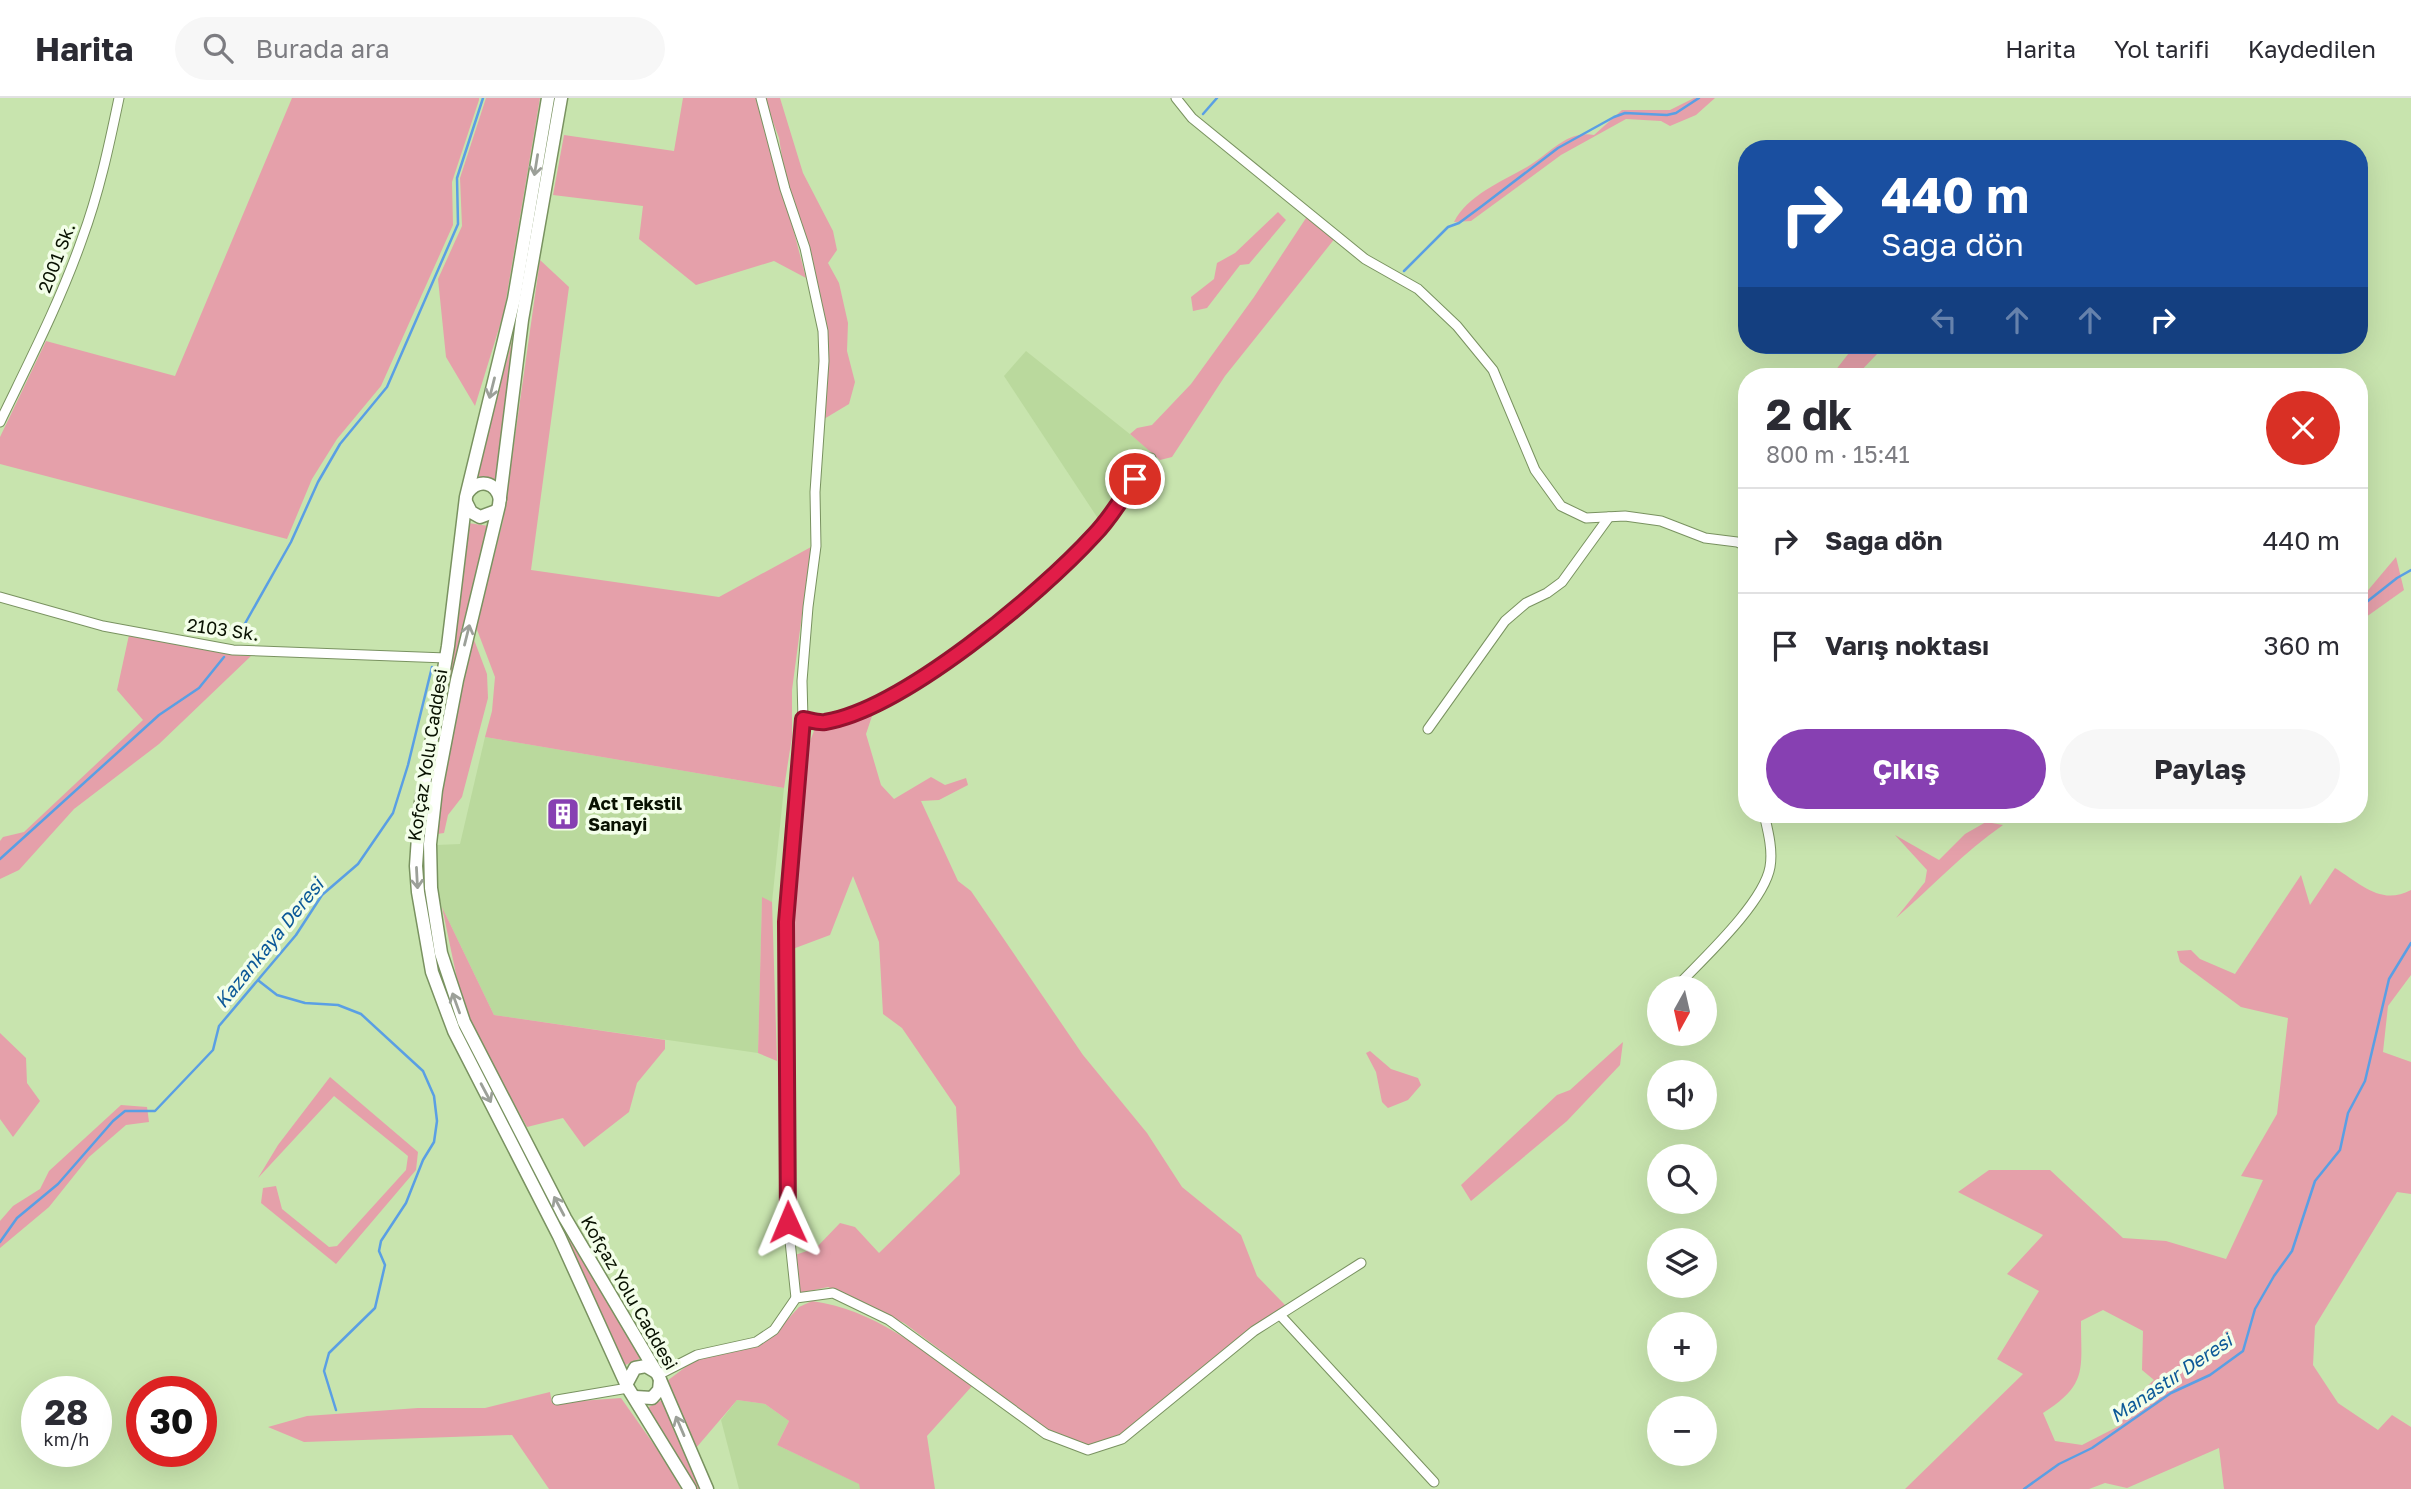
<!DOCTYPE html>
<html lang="tr">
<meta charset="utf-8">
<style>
body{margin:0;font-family:"Golos Text",sans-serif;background:#f7f7f7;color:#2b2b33;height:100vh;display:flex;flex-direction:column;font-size:26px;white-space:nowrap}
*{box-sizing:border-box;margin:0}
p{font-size:23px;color:#7c7c81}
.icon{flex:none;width:38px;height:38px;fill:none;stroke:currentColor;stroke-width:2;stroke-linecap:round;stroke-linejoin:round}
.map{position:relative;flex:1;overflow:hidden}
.details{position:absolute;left:1738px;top:270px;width:630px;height:455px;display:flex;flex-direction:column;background:#fff;border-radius:28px;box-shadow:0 7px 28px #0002}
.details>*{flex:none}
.top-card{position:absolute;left:1738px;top:42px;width:630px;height:214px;border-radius:28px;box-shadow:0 7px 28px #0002;background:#1a4fa0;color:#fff;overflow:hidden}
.needle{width:46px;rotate:188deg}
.fabs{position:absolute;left:1647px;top:878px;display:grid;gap:14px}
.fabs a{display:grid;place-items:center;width:70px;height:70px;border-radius:50%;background:#fff;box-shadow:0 7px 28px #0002;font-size:35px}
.speed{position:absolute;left:21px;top:1278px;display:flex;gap:14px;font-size:35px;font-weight:700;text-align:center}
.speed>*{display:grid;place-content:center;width:91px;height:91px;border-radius:50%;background:#fff;box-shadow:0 7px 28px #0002;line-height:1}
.speed small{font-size:18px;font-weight:400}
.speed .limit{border:10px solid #d22;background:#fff;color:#111}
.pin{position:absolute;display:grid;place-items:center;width:60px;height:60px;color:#fff;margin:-30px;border:4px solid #fff;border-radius:50%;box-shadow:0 2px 7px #0007}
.me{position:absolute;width:77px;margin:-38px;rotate:359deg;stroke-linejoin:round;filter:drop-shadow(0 0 5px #0008)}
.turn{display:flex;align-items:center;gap:24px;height:147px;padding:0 28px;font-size:32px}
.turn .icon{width:91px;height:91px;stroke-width:2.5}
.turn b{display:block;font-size:49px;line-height:60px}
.lanes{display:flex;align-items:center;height:66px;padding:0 28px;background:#0003;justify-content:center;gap:35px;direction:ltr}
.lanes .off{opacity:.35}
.round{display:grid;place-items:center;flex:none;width:74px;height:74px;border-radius:37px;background:#f7f7f7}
.head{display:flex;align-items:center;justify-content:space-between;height:119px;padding:0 28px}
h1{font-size:42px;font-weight:700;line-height:52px}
.cta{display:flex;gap:14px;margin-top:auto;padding:14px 28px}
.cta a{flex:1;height:80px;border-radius:42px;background:#8740b2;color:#fff;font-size:28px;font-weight:700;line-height:80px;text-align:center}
.cta a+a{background:#f7f7f7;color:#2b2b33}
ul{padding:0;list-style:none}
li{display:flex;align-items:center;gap:21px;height:105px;padding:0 28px;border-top:2px solid #e1e1e2}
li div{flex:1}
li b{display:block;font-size:26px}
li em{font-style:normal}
header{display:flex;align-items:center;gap:42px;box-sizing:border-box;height:98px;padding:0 35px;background:#fff;border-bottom:2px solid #e1e1e2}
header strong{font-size:33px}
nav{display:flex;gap:38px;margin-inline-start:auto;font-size:24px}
.search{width:490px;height:63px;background:#f7f7f7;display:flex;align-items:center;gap:18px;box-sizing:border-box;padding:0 24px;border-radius:38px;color:#7c7c81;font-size:26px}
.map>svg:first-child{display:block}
.built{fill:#bad99d}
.green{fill:#e5a0aa;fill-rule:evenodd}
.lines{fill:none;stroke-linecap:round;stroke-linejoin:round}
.stream{stroke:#5a9fe4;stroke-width:2.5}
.minor-casing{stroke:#799260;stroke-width:11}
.secondary-casing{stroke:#799260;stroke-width:15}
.minor{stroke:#fff;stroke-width:9}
.secondary{stroke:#fff;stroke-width:12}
.oneway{stroke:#9ca099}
.route-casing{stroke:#92132f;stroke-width:18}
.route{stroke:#e11d48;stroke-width:12}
.labels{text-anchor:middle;stroke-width:7;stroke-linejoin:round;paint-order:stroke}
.street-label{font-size:18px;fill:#081101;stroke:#f3fee9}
.poi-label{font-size:18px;font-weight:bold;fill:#081101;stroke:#f3fee9;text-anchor:start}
.water-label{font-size:19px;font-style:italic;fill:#0c5998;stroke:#f3fee9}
</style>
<header>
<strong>Harita</strong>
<div class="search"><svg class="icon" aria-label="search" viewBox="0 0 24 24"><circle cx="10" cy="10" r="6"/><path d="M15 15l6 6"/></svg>Burada ara</div>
<nav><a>Harita</a><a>Yol tarifi</a><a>Kaydedilen</a></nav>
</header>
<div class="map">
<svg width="2411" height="1391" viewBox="0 0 2411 1391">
<rect width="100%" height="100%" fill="#c8e4ae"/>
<g class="built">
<path d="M 1026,253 L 1151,353 L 1099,422 L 1004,278 Z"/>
<path d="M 485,639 L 784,690 L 772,804 L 762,801 L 758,955 L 494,917 L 442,809 L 437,790 L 436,747 L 460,746 Z"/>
<path d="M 737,1302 L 765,1306 L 789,1323 L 777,1347 L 860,1386 L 860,1391 L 739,1391 L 721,1322 Z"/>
</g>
<g class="green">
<path d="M 292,0 L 479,0 L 479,2 L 452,84 L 453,127 L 381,288 L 337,341 L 312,381 L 287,441 L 0,366 L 0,339 L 46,243 L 175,278 Z"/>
<path d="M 486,0 L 540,0 L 504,214 L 475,308 L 446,259 L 438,181 L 462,128 L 460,80 Z"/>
<path d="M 683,0 L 759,0 L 806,180 L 774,163 L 696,187 L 639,141 L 643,108 L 553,97 L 564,37 L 674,53 Z"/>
<path d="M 764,0 L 780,0 L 803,75 L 833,133 L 837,152 L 828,165 L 839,185 L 848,225 L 847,253 L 855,284 L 849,306 L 824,321 L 828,263 L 787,90 L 779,40 Z"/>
<path d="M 1694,0 L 1715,0 L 1696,17 L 1670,28 L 1661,23 L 1626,21 L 1561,57 L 1471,123 L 1454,124 C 1468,97 1501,84 1527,69 C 1549,57 1566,32 1594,37 L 1622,12 L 1670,12 Z"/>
<path d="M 1278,114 L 1286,122 L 1249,166 L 1240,167 L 1207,210 L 1193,213 L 1191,199 L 1214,181 L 1217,165 L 1235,155 Z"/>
<path d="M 1308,117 L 1336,139 L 1225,278 L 1172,359 L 1160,362 L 1130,336 L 1137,330 L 1152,327 L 1191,286 L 1254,199 Z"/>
<path d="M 540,162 L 569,189 L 531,472 L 719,499 L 811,449 L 792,592 L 792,639 L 784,690 L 485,639 L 492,613 L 495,579 L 476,529 L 503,423 Z"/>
<path d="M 516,228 L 498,382 L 476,378 Z"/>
<path d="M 1863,247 L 1909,247 L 1877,256 L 1856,278 L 1831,278 L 1849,255 Z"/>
<path d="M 468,425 L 489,428 L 449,586 Z"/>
<path d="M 2396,459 L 2404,492 L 2359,524 L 2359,503 Z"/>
<path d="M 129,537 L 233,557 L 251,558 L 159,646 L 74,711 L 19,772 L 0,781 L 0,743 L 3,739 L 24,734 L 143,622 L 117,592 Z"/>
<path d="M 473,539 L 487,576 L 488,600 L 462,699 L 448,717 L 444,735 L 437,736 L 442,689 Z"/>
<path d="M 874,612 L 866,636 L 881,687 L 894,701 L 931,679 L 945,687 L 966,680 L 968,687 L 939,702 L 921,703 L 958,783 L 971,793 L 1083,957 L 1147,1035 L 1182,1089 L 1241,1137 L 1257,1178 L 1286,1208 L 1225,1250 L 1121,1337 L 1087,1347 L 1067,1340 L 1047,1331 L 904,1225 L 828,1189 L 800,1195 L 795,1157 L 816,1150 L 840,1125 L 855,1129 L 879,1155 L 960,1076 L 956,1009 L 902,930 L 883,916 L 879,844 L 853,778 L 830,837 L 790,852 L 806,654 L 815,630 L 840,626 Z"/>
<path d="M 1986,724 L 2003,727 C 1964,754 1932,789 1896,820 L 1925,784 L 1927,772 L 1895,737 L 1939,762 L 1965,736 Z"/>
<path d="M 2335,770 C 2361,786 2381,808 2411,792 L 2411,877 L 2388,908 L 2383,954 L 2411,964 L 2411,1096 L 2397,1094 L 2315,1228 L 2313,1267 L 2338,1305 L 2378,1332 L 2392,1317 L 2411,1329 L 2411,1391 L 2224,1391 L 2219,1350 L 2127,1390 L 2105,1385 L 2089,1391 L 1905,1391 L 2023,1276 L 1997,1261 L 2039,1193 L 2007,1176 L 2043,1137 L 1958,1094 L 1989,1072 L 2050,1072 L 2123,1140 L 2166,1143 L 2226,1161 L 2263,1082 L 2241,1078 L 2277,1016 L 2288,920 L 2241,909 L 2180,864 L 2177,853 L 2191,852 L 2200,861 L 2235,876 L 2301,777 L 2310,807 ZM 2103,1212 L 2143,1233 L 2142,1272 L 2154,1282 L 2124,1309 L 2121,1327 L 2082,1347 L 2055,1343 L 2043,1315 C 2088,1286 2081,1272 2081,1223 Z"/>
<path d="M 762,799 L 772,804 L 777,963 L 758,955 Z"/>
<path d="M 442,809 L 494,917 L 665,942 L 665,951 L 637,985 L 629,1014 L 584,1049 L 563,1020 L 527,1029 L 476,937 L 461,900 Z"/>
<path d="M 0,935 L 26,960 L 27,985 L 40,1003 L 13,1039 L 0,1021 Z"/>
<path d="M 1623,944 L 1620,967 L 1567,1023 L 1471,1103 L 1461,1087 L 1557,997 L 1570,992 Z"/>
<path d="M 1370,953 L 1391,971 L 1418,980 L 1421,987 L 1408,1002 L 1388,1010 L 1382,1004 L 1376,974 L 1366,955 Z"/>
<path d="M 330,979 L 418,1054 L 416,1072 L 336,1166 L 261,1105 L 263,1090 L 276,1088 L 282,1111 L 329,1149 L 337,1148 L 406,1072 L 408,1058 L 334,998 L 258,1080 L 278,1047 Z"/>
<path d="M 121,1007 L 147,1009 L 149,1024 L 126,1027 L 89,1059 L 49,1109 L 0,1150 L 0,1123 L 13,1108 L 40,1091 L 49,1073 Z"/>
<path d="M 561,1128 L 641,1260 L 623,1268 Z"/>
<path d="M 812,1203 C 873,1211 923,1252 973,1287 L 927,1338 L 935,1391 L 860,1391 L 859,1386 L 777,1347 L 789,1323 L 765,1306 L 737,1302 L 696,1350 L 667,1283 L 696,1261 L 759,1247 L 777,1233 L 799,1209 Z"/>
<path d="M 550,1294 L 552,1305 L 621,1300 L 667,1365 L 681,1391 L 549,1391 L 512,1337 L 304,1344 L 268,1329 L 307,1318 L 418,1310 L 485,1310 Z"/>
<path d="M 664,1301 L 701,1391 L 697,1391 L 647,1310 Z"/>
</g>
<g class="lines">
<g class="stream">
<path d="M 1203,16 L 1217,0"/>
<path d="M 1404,173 L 1448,129 L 1459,125 L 1482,108 L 1558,50 L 1614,19 L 1625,15 L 1667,17 L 1676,15 L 1699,0"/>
<path d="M 2359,510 L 2397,480 L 2411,472"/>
<path d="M 238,538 L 291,444 L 318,384 L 340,346 L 387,289 L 458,126 L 457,80 L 483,0"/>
<path d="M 0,761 L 159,617 L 199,590 L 224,559"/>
<path d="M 259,883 L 277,897 L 305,905 L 338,907 L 361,916 L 423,973 L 434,998 L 437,1023 L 434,1044 L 423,1062 L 406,1105 L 381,1143 L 379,1153 L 385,1167 L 375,1210 L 329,1255 L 324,1273 L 336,1312"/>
<path d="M 0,1144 L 17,1120 L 58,1086 L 113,1023 L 125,1013 L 155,1013 L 213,952 L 219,928 L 296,837 L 322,797 L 358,766 L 393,715 L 408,667 L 432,569"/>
<path d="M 2024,1391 L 2059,1366 L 2092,1350 L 2171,1295 L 2210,1277 L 2243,1253 L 2255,1211 L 2274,1178 L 2292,1153 L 2315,1083 L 2340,1052 L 2348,1015 L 2365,983 L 2389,881 L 2411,845"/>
</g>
<defs>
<g id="minor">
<path d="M 761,0 L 785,91 L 805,150 L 823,233 L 824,263 L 815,394 L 816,448 L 808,509 L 802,583 L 803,621 L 786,824 L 788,1124 L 796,1200"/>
<path d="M 1176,0 L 1192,20 L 1365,161 L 1418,191 L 1457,228 L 1493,272 L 1535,372 L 1561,408 L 1586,420 L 1625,418 L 1661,423 L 1705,440 L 1737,444 L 1746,448"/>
<path d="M 0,324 C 29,264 60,204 82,141 C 99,95 109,48 119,0"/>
<path d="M 0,499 L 103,528 L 233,552 L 446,560"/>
<path d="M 803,621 C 810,622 818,625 824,624 C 902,612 1040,495 1094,437 C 1116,414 1133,385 1151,360"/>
<path d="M 1428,631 L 1505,523 L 1526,505 L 1547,495 L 1562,484 L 1609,419"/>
<path d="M 1681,884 C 1705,859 1764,804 1770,769 C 1773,752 1768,733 1764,716"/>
<path d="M 1280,1217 L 1434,1384"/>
<path d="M 658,1277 L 697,1257 L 756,1244 L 774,1232 L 796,1200 L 833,1195 L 889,1222 L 1046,1336 L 1088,1352 L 1122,1341 L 1254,1233 L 1361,1165"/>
<path d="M 557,1302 L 628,1290"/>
</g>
<g id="secondary">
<path d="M 548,0 L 514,201 L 466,399 L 448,548 L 420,710 L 416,768 L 418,794 L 432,874 L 454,933 L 559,1138 L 628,1290 L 690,1391"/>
<path d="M 561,0 L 522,222 L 499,407 L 457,582 L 436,692 L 430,746 L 431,790 L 441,855 L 464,924 L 565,1120 L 658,1277 L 707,1391"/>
<path d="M 468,394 C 479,380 496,384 500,401"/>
<path d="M 466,404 L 471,414 L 480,419 L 496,413"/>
<path d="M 627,1285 L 635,1270 L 646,1268 L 656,1274"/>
<path d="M 635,1299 L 652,1300 L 659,1292 L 660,1282"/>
</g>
</defs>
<use href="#minor" class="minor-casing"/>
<use href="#secondary" class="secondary-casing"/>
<use href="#minor" class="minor"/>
<use href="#secondary" class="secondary"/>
</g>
<defs><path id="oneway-shaft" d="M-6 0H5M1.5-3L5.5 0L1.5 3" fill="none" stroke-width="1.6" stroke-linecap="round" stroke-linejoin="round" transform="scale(1.75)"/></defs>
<g class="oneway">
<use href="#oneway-shaft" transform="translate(536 67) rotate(99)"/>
<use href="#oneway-shaft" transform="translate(492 290) rotate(104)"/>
<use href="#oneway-shaft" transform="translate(467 537) rotate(-76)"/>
<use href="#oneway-shaft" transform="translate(417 780) rotate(87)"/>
<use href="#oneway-shaft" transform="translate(456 905) rotate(-110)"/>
<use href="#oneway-shaft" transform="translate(486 995) rotate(62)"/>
<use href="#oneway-shaft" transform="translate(559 1108) rotate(-118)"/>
<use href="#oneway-shaft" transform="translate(680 1328) rotate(-113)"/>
</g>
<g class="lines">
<defs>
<path id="route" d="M 788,1124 L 786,824 L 803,621 C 810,622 818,625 825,624 C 903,611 1040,496 1094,437 C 1110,421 1122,400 1135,381"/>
</defs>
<use href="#route" class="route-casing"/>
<use href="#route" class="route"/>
</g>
<defs>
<symbol id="building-square" viewBox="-11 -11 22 22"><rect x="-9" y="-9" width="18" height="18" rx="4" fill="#8740b2" stroke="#f3fee9"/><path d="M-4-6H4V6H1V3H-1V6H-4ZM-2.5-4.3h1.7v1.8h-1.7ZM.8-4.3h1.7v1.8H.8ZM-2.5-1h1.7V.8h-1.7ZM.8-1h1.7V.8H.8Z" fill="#fff"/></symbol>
</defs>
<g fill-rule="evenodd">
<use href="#building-square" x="544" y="697" width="38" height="38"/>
</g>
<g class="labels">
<g class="street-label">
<text transform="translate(57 160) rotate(-69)" y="6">2001 Sk.</text>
<text transform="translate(223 532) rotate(8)" y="6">2103 Sk.</text>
<text transform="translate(428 657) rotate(-81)" y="6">Kofçaz Yolu Caddesi</text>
<text transform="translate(629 1195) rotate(60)" y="6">Kofçaz Yolu Caddesi</text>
</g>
<g class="poi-label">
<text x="588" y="712">Act Tekstil<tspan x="588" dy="21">Sanayi</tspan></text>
</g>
<g class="water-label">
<text transform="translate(269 845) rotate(-51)" y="7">Kazankaya Deresi</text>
<text transform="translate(2171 1280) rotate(-34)" y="7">Manastır Deresi</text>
</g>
</g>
</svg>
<div class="fabs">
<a><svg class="needle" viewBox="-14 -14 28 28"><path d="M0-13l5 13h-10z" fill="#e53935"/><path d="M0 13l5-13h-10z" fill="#7c7c81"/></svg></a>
<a><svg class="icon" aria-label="sound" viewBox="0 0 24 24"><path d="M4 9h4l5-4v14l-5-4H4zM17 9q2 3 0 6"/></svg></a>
<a><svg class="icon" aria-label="search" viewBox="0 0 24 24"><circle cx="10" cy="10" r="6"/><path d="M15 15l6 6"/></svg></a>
<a><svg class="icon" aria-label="layers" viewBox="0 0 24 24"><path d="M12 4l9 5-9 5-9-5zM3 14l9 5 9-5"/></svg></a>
<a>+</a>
<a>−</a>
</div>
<div class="speed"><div>28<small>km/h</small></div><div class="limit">30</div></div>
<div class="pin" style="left:1135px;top:381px;background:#d93025"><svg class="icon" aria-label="arrive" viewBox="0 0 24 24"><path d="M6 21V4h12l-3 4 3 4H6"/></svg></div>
<svg class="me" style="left:788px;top:1124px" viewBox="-20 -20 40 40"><path d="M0-17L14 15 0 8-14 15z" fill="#e11d48" stroke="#fff" stroke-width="4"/></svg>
<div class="top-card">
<div class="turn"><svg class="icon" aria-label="right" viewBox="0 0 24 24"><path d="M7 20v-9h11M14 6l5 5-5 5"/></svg><div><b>440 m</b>Sağa dön</div></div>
<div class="lanes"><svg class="icon off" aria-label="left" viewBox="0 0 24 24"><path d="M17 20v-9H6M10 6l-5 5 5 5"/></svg><svg class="icon off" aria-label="ahead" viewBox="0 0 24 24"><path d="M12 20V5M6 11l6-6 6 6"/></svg><svg class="icon off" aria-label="ahead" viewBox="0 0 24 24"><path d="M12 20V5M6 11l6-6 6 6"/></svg><svg class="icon" aria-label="right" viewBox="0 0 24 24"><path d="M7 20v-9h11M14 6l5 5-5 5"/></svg></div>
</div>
<section class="details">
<div class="head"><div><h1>2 dk</h1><p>800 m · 15:41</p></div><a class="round" style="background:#d93025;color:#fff"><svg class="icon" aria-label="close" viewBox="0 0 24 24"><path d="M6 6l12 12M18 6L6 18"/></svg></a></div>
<ul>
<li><svg class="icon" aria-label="right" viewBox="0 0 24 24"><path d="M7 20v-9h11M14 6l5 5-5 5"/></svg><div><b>Sağa dön</b></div><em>440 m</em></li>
<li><svg class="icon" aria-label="arrive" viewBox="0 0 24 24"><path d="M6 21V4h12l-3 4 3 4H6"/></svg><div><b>Varış noktası</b></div><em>360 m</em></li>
</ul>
<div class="cta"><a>Çıkış</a><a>Paylaş</a></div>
</section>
</div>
